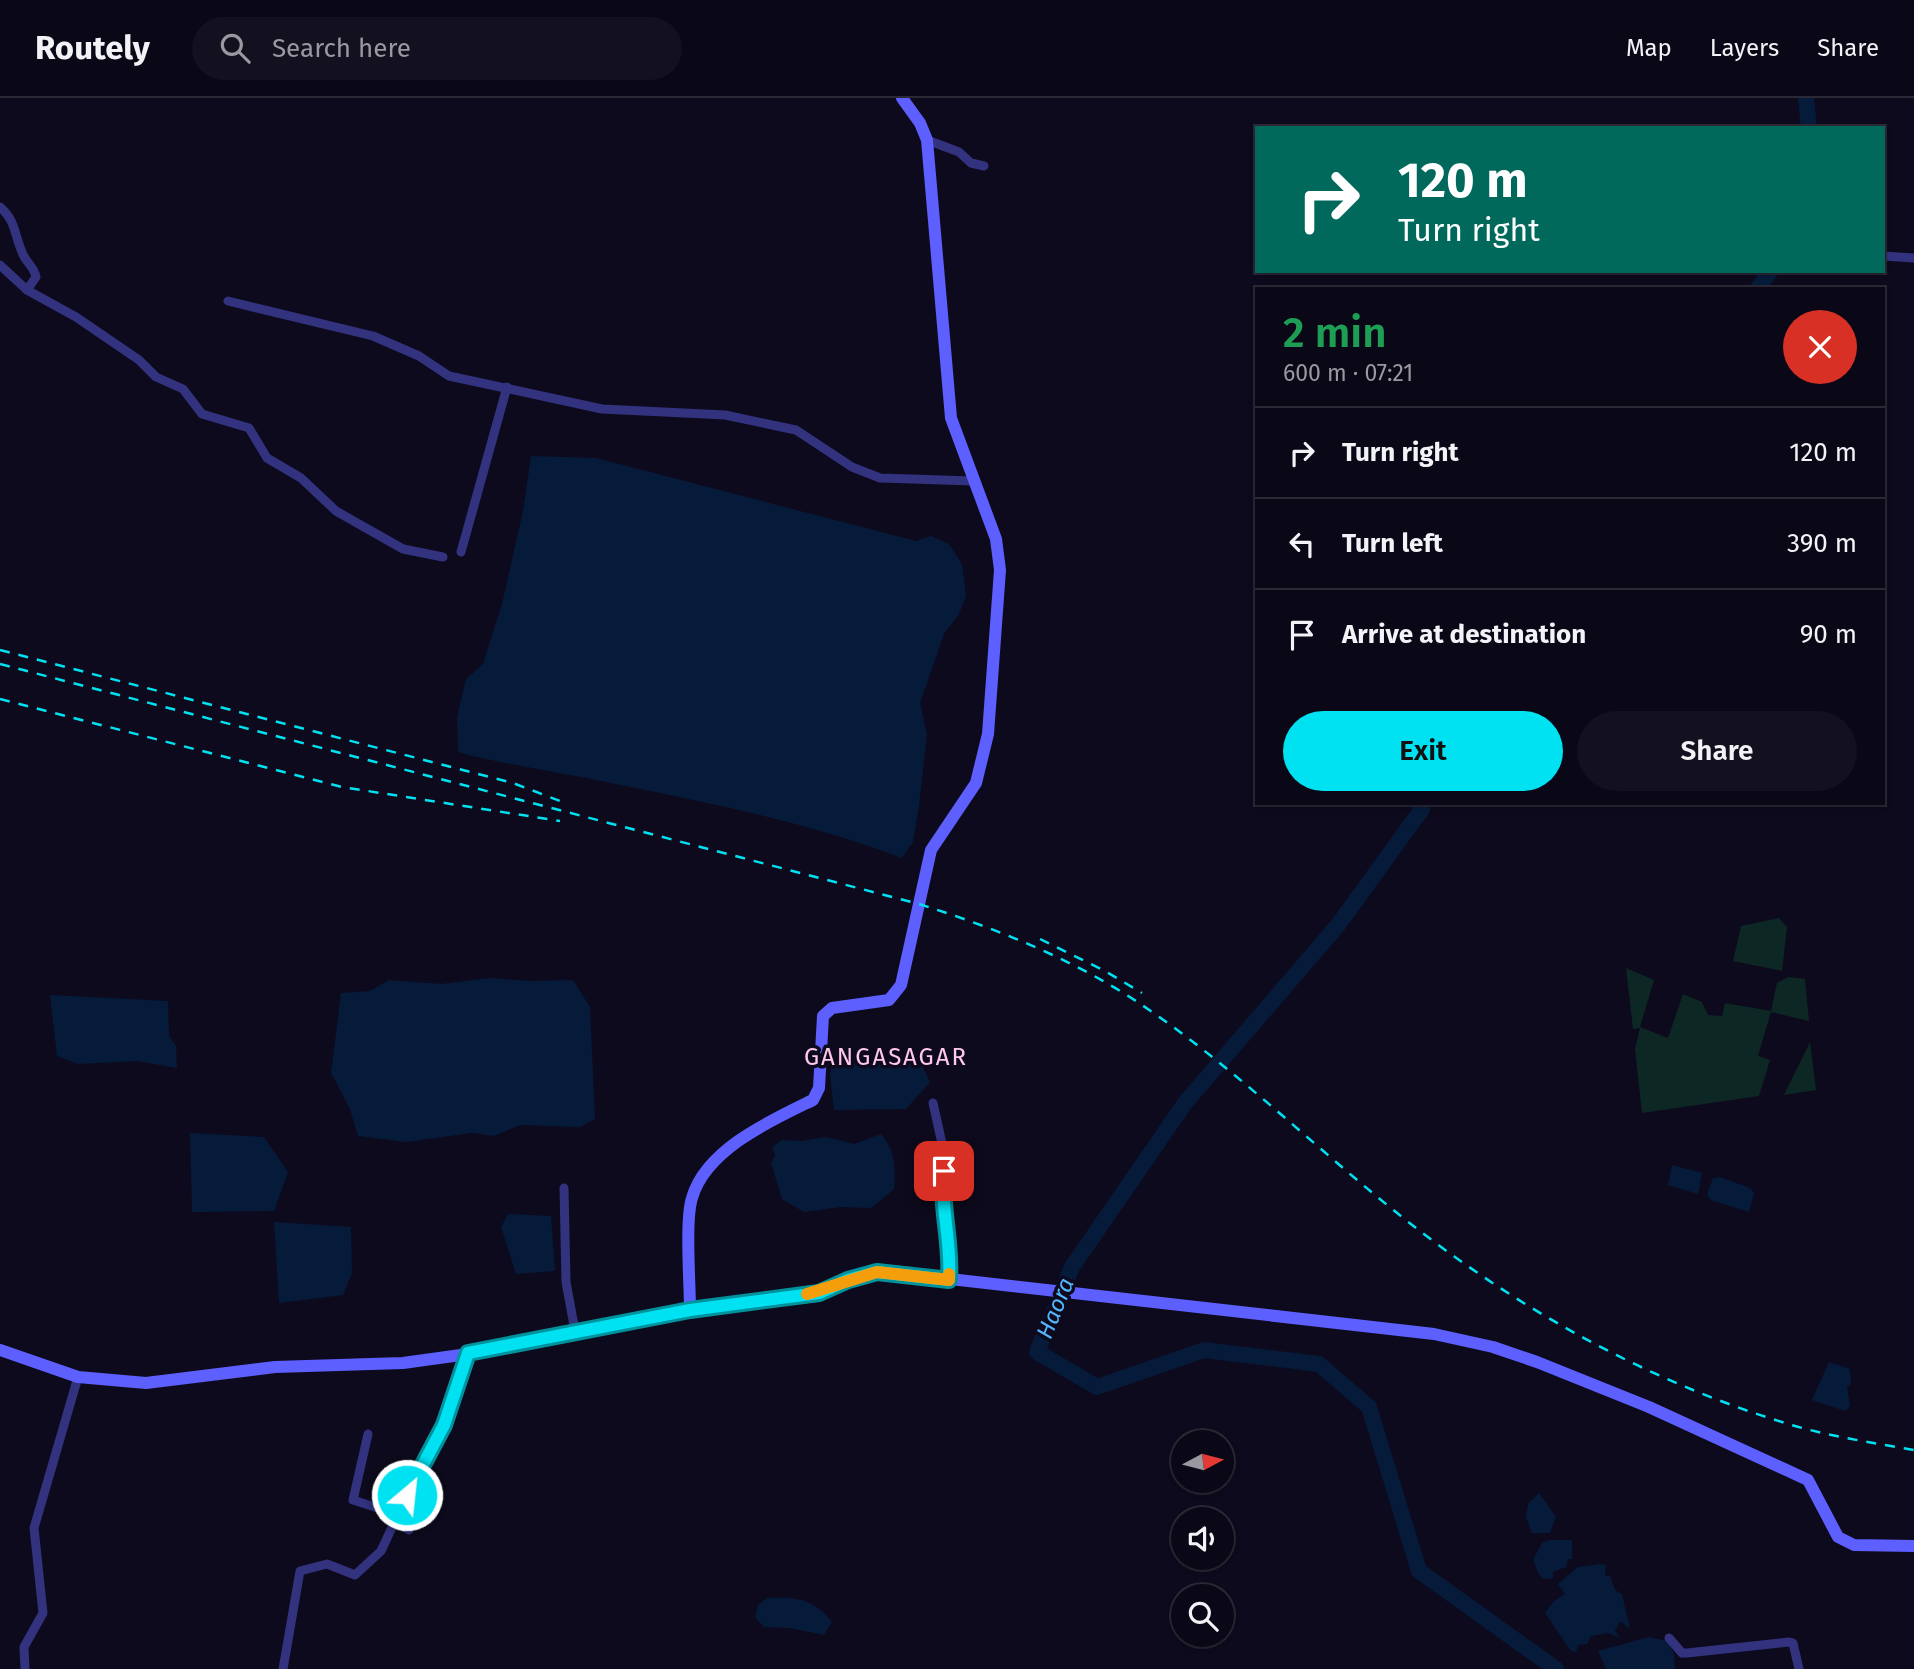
<!DOCTYPE html>
<meta charset="utf-8">
<style>
body{margin:0;font-family:"Fira Sans",sans-serif;background:#13111f;color:#f1f3f6;height:100vh;display:flex;flex-direction:column;font-size:26px;white-space:nowrap}
*{box-sizing:border-box;margin:0}
p{font-size:23px;color:#999aa1}
.icon{flex:none;width:38px;height:38px;fill:none;stroke:currentColor;stroke-width:2;stroke-linecap:round;stroke-linejoin:round}
.map{position:relative;flex:1;overflow:hidden}
.panel{position:absolute;left:1255px;top:189px;width:630px;height:518px;display:flex;flex-direction:column;background:#0a0816;border-radius:0px;box-shadow:0 2px 5px #0004,0 0 0 2px #2a2935}
.panel>*{flex:none}
.guide{position:absolute;left:1255px;top:28px;width:630px;height:147px;border-radius:0px;box-shadow:0 2px 5px #0004,0 0 0 2px #2a2935;background:#00695c;color:#fff;overflow:hidden}
.needle{width:46px;rotate:83deg}
.buttons{position:absolute;left:1171px;top:1332px;display:grid;gap:14px}
.buttons a{display:grid;place-items:center;width:63px;height:63px;border-radius:50%;background:#0a0816;box-shadow:0 2px 5px #0004,0 0 0 2px #2a2935;font-size:35px}
.pin{position:absolute;display:grid;place-items:center;width:60px;height:60px;color:#fff;margin:-30px;border-radius:14px;box-shadow:0 4px 10px #0006}
.me{position:absolute;width:77px;margin:-38px;rotate:28deg;stroke-linejoin:round;filter:drop-shadow(0 0 5px #0008)}
.turn{display:flex;align-items:center;gap:24px;height:147px;padding:0 28px;font-size:32px}
.turn .icon{width:91px;height:91px;stroke-width:2.5}
.turn b{display:block;font-size:49px;line-height:60px}
.round{display:grid;place-items:center;flex:none;width:74px;height:74px;border-radius:37px;background:#13111f}
.overview{display:flex;align-items:center;justify-content:space-between;height:119px;padding:0 28px}
h1{font-size:42px;font-weight:600;line-height:52px;color:#1e9e55}
.primary-button{display:flex;gap:14px;margin-top:auto;padding:14px 28px}
.primary-button a{flex:1;height:80px;border-radius:42px;background:#00e2f1;color:#111;font-size:28px;font-weight:600;line-height:80px;text-align:center}
.primary-button a+a{background:#13111f;color:#f1f3f6}
ul{padding:0;list-style:none}
li{display:flex;align-items:center;gap:21px;height:91px;padding:0 28px;border-top:2px solid #2a2935}
li div{flex:1}
li b{display:block;font-size:26px}
li em{font-style:normal}
header{display:flex;align-items:center;gap:42px;box-sizing:border-box;height:98px;padding:0 35px;background:#0a0816;border-bottom:2px solid #2a2935}
header strong{font-size:33px}
nav{display:flex;gap:38px;margin-inline-start:auto;font-size:24px}
.search{width:490px;height:63px;background:#13111f;display:flex;align-items:center;gap:18px;box-sizing:border-box;padding:0 24px;border-radius:38px;color:#999aa1;font-size:26px}
.map>svg:first-child{display:block}
.green{fill:#0d2725}
.water{fill:#061b3a}
.lines{fill:none;stroke-linecap:round;stroke-linejoin:round}
.river{stroke:#061b3a;stroke-width:16}
.street{stroke:#32327f;stroke-width:9}
.secondary{stroke:#5d5fff;stroke-width:12}
.rail{stroke:#00e2f1;stroke-width:2.5;stroke-dasharray:10 9;stroke-linecap:butt}
.route-casing{stroke:#00939d;stroke-width:18}
.route{stroke:#00e2f1;stroke-width:12}
.slow{stroke:#f59e0b;stroke-width:12}
.labels{text-anchor:middle;stroke-width:7;stroke-linejoin:round;paint-order:stroke}
.water-label{font-size:23px;font-style:italic;fill:#54b6ff;stroke:#0d0a1d}
.quarter-label{font-size:24px;letter-spacing:2px;fill:#ffc8ed;stroke:#0d0a1d}
</style>
<header>
<strong>Routely</strong>
<div class="search"><svg class="icon" aria-label="search" viewBox="0 0 24 24"><circle cx="10" cy="10" r="6"/><path d="M15 15l6 6"/></svg>Search here</div>
<nav><a>Map</a><a>Layers</a><a>Share</a></nav>
</header>
<div class="map">
<svg width="1914" height="1571" viewBox="0 0 1914 1571">
<rect width="100%" height="100%" fill="#0d0a1d"/>
<g class="green">
<path d="M 1779,820 L 1787,829 L 1782,873 L 1733,863 L 1741,828 Z"/>
<path d="M 1626,870 L 1654,882 L 1640,929 L 1668,940 L 1683,896 L 1702,904 L 1708,917 L 1722,918 L 1725,905 L 1771,913 L 1777,885 L 1788,879 L 1805,881 L 1809,923 L 1771,914 L 1758,958 L 1770,962 L 1759,998 L 1642,1015 L 1635,951 L 1640,930 L 1633,931 Z"/>
<path d="M 1810,944 L 1816,992 L 1784,997 Z"/>
</g>
<g class="water">
<path d="M 531,358 L 596,360 L 916,443 L 931,438 L 949,446 L 962,466 L 966,498 L 959,516 L 944,536 L 920,605 L 927,636 L 919,708 L 913,744 L 902,760 C 808,724 709,705 611,685 C 560,674 509,668 458,654 L 457,619 L 466,581 L 483,566 L 502,506 L 523,413 Z"/>
<path d="M 491,880 L 528,883 L 573,882 L 590,909 L 595,1021 L 580,1029 L 520,1027 L 494,1038 L 472,1035 L 406,1044 L 358,1038 L 350,1011 L 331,975 L 341,895 L 370,893 L 389,882 L 441,886 Z"/>
<path d="M 50,897 L 168,903 L 169,938 L 176,948 L 177,970 L 136,963 L 78,966 L 57,958 Z"/>
<path d="M 832,958 L 921,965 L 930,984 L 906,1011 L 834,1012 L 830,977 Z"/>
<path d="M 190,1035 L 264,1039 L 288,1074 L 274,1113 L 192,1114 Z"/>
<path d="M 881,1036 C 895,1052 896,1069 894,1091 L 871,1110 L 841,1109 L 804,1114 L 782,1101 L 771,1065 L 775,1057 L 772,1049 L 782,1042 L 801,1043 L 826,1039 L 854,1046 Z"/>
<path d="M 1672,1067 L 1702,1075 L 1698,1096 L 1668,1087 Z"/>
<path d="M 1720,1079 L 1750,1090 L 1754,1095 L 1749,1114 L 1711,1102 L 1707,1097 L 1713,1080 Z"/>
<path d="M 508,1116 L 551,1118 L 555,1173 L 516,1176 L 501,1129 Z"/>
<path d="M 274,1124 L 351,1129 L 352,1175 L 343,1197 L 279,1205 Z"/>
<path d="M 1829,1264 L 1850,1271 L 1851,1286 L 1847,1289 L 1850,1308 L 1845,1313 L 1812,1302 Z"/>
<path d="M 1539,1395 L 1556,1419 L 1550,1435 L 1532,1435 L 1526,1419 L 1528,1406 Z"/>
<path d="M 1549,1442 L 1572,1442 L 1572,1461 L 1568,1461 L 1566,1469 L 1553,1474 L 1553,1480 L 1544,1481 L 1539,1477 L 1533,1462 L 1542,1445 Z"/>
<path d="M 1600,1466 L 1606,1467 L 1605,1478 L 1610,1478 L 1615,1492 L 1622,1496 L 1630,1531 L 1620,1523 L 1615,1533 L 1620,1540 L 1608,1535 L 1591,1538 L 1587,1546 L 1578,1547 L 1576,1554 L 1571,1553 L 1545,1515 L 1554,1503 L 1565,1496 L 1558,1486 L 1578,1469 Z"/>
<path d="M 767,1500 C 796,1499 813,1500 832,1524 L 824,1537 L 790,1530 L 764,1529 L 755,1519 L 758,1507 Z"/>
<path d="M 1649,1539 L 1667,1543 L 1674,1556 L 1675,1571 L 1606,1571 L 1598,1553 Z"/>
</g>
<g class="lines">
<g class="river">
<path d="M 1806,0 L 1809,30"/>
<path d="M 1758,191 L 1770,173"/>
<path d="M 1422,705 L 1422,711 L 1338,827 L 1185,1005 L 1072,1169 L 1037,1254 L 1097,1289 L 1204,1252 L 1319,1266 L 1369,1309 L 1419,1473 L 1556,1571"/>
</g>
<g class="street">
<path d="M 927,42 L 959,54 L 971,65 L 984,68"/>
<path d="M 0,109 C 16,123 14,136 22,154 C 25,164 34,168 36,179 L 27,192"/>
<path d="M 1883,158 L 1914,160"/>
<path d="M 0,167 L 27,192 L 76,219 L 139,262 L 156,279 L 183,291 L 202,316 L 249,330 L 267,360 L 301,380 L 336,413 L 403,451 L 443,459"/>
<path d="M 228,203 L 373,238 L 419,258 L 449,278 L 602,311 L 725,317 L 796,332 L 852,369 L 880,380 L 973,383"/>
<path d="M 461,454 L 507,289"/>
<path d="M 933,1005 L 945,1059 L 942,1087 L 951,1153 L 949,1182"/>
<path d="M 564,1090 L 566,1184 L 575,1233"/>
<path d="M 368,1336 L 353,1402 L 378,1410 L 399,1412"/>
<path d="M 409,1432 L 395,1423 L 445,1327 L 468,1256"/>
<path d="M 1669,1540 L 1682,1555 L 1687,1555 L 1789,1544 L 1793,1545 L 1799,1571"/>
<path d="M 25,1571 L 24,1549 L 43,1515 L 34,1430 L 78,1279"/>
<path d="M 283,1571 L 300,1473 L 327,1466 L 355,1477 L 381,1453 L 395,1423"/>
</g>
<g class="secondary">
<path d="M 902,0 L 920,25 L 927,42 L 951,320 L 996,441 L 1000,472 L 988,636 L 976,685 L 931,752 L 901,887 L 889,902 L 832,910 L 823,918 L 819,990 L 813,1002 C 772,1022 706,1051 692,1100 C 685,1122 690,1185 690,1212 L 819,1195 L 848,1182 L 889,1174 L 1434,1236 L 1493,1249 L 1537,1264 L 1649,1309 L 1808,1382 L 1838,1439 L 1854,1447 L 1914,1448"/>
<path d="M 0,1252 L 78,1279 L 146,1285 L 275,1269 L 403,1265 L 468,1256 L 690,1212"/>
</g>
<g class="rail">
<path d="M 0,552 L 513,685 L 560,703"/>
<path d="M 0,566 L 919,806 C 995,830 1073,861 1139,905 C 1251,980 1345,1081 1455,1159 C 1558,1233 1673,1292 1795,1328 C 1834,1339 1874,1345 1914,1352"/>
<path d="M 0,601 L 342,689 L 560,723"/>
<path d="M 1040,841 L 1105,873 L 1142,895"/>
</g>
</g>
<g class="lines">
<defs>
<path id="route" d="M 407,1397 L 444,1327 L 468,1255 L 690,1212 L 819,1195 L 848,1182 L 877,1174 L 949,1182 C 952,1145 940,1109 944,1073"/>
</defs>
<use href="#route" class="route-casing"/>
<use href="#route" class="route"/>
<path class="slow" d="M 807,1196 L 877,1174 L 949,1182 L 949,1176"/>
</g>
<g class="labels">
<g class="water-label">
<text transform="translate(1055 1210) rotate(-68)" y="8">Haora</text>
</g>
<g class="quarter-label">
<text x="886" y="967">GANGASAGAR</text>
</g>
</g>
</svg>
<div class="buttons">
<a><svg class="needle" viewBox="-14 -14 28 28"><path d="M0-13l5 13h-10z" fill="#e53935"/><path d="M0 13l5-13h-10z" fill="#999aa1"/></svg></a>
<a><svg class="icon" aria-label="sound" viewBox="0 0 24 24"><path d="M4 9h4l5-4v14l-5-4H4zM17 9q2 3 0 6"/></svg></a>
<a><svg class="icon" aria-label="search" viewBox="0 0 24 24"><circle cx="10" cy="10" r="6"/><path d="M15 15l6 6"/></svg></a>
</div>
<div class="pin" style="left:944px;top:1073px;background:#d93025"><svg class="icon" aria-label="arrive" viewBox="0 0 24 24"><path d="M6 21V4h12l-3 4 3 4H6"/></svg></div>
<svg class="me" style="left:407px;top:1397px" viewBox="-20 -20 40 40"><circle r="17" fill="#00e2f1" stroke="#fff" stroke-width="3"/><path d="M0-11L8 9 0 5-8 9z" fill="#fff"/></svg>
<div class="guide">
<div class="turn"><svg class="icon" aria-label="right" viewBox="0 0 24 24"><path d="M7 20v-9h11M14 6l5 5-5 5"/></svg><div><b>120 m</b>Turn right</div></div>
</div>
<section class="panel">
<div class="overview"><div><h1>2 min</h1><p>600 m · 07:21</p></div><a class="round" style="background:#d93025;color:#fff"><svg class="icon" aria-label="close" viewBox="0 0 24 24"><path d="M6 6l12 12M18 6L6 18"/></svg></a></div>
<ul>
<li><svg class="icon" aria-label="right" viewBox="0 0 24 24"><path d="M7 20v-9h11M14 6l5 5-5 5"/></svg><div><b>Turn right</b></div><em>120 m</em></li>
<li><svg class="icon" aria-label="left" viewBox="0 0 24 24"><path d="M17 20v-9H6M10 6l-5 5 5 5"/></svg><div><b>Turn left</b></div><em>390 m</em></li>
<li><svg class="icon" aria-label="arrive" viewBox="0 0 24 24"><path d="M6 21V4h12l-3 4 3 4H6"/></svg><div><b>Arrive at destination</b></div><em>90 m</em></li>
</ul>
<div class="primary-button"><a>Exit</a><a>Share</a></div>
</section>
</div>
